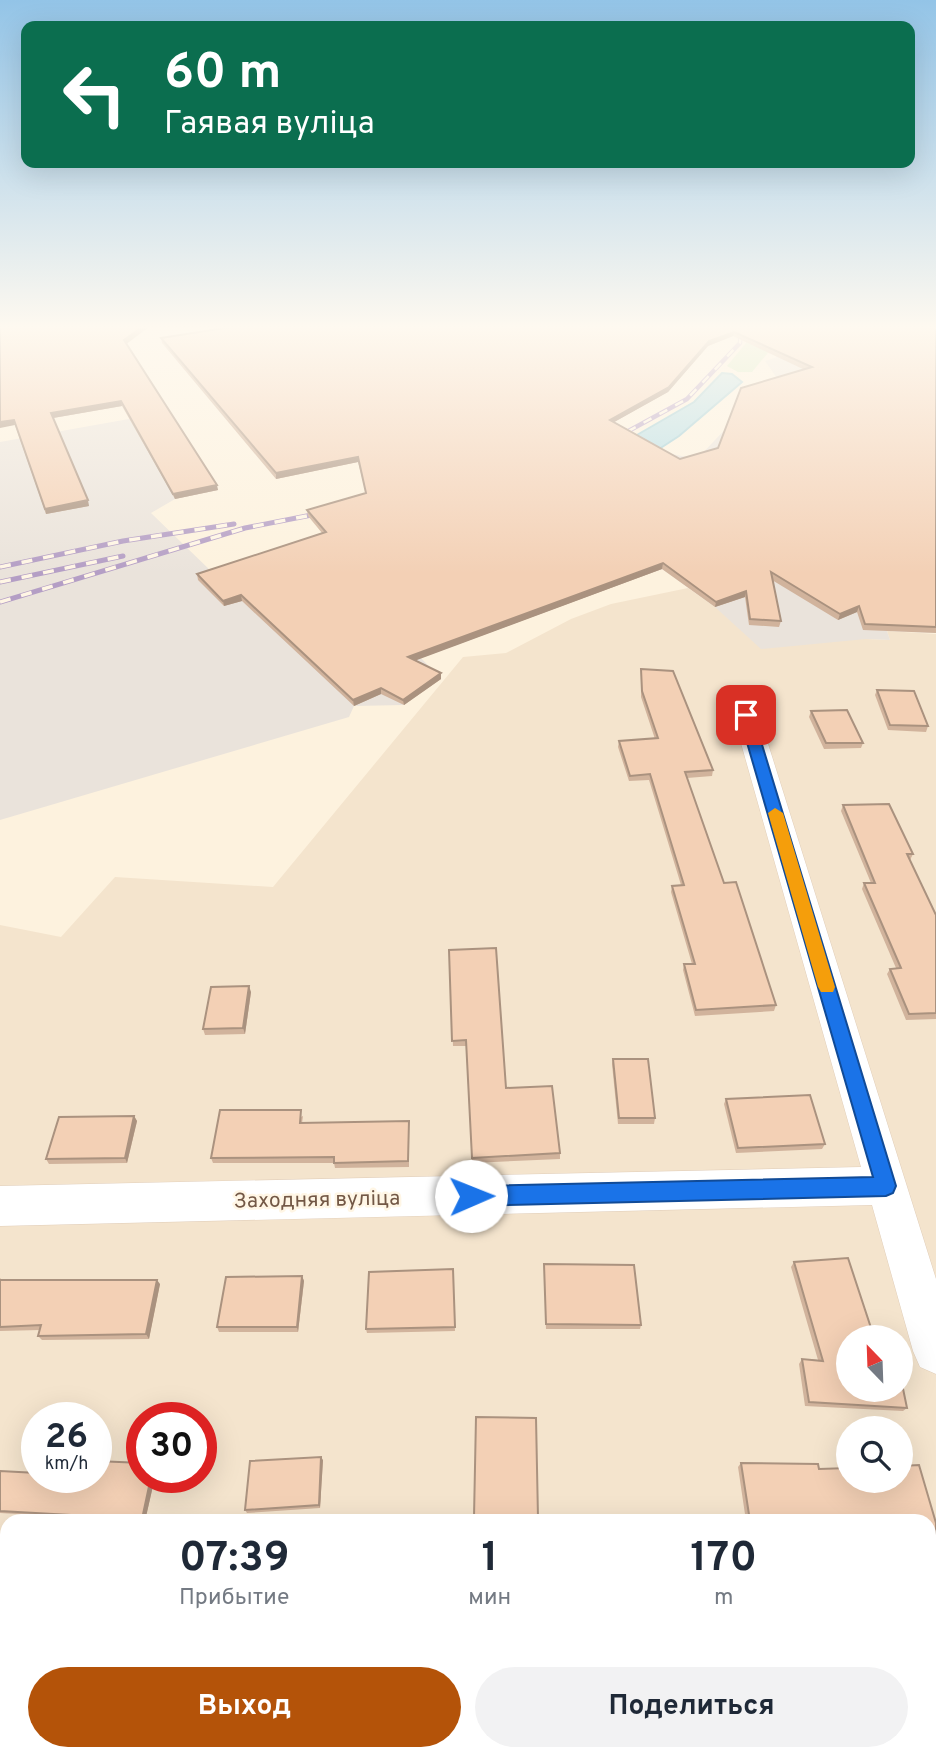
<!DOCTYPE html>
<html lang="ru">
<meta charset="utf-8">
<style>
body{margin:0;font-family:Overpass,sans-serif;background:#f2f2f3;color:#1f2937;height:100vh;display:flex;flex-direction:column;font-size:26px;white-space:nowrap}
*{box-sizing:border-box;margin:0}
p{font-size:23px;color:#747a83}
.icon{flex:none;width:38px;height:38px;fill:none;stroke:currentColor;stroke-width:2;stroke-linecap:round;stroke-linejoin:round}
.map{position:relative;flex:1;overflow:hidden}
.sheet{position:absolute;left:0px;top:1514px;width:936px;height:247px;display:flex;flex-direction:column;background:#fff;border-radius:21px 21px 0 0;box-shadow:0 7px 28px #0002}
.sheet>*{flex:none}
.banner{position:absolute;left:21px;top:21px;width:894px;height:147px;border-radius:14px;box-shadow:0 7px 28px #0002;background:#0b6e4f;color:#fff;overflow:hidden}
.needle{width:46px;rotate:337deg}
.buttons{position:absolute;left:836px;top:1325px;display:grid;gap:14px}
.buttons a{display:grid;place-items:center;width:77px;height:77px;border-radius:50%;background:#fff;box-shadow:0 7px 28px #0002;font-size:35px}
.speed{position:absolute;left:21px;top:1402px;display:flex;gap:14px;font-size:35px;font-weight:700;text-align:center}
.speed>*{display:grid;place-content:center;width:91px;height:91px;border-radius:50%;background:#fff;box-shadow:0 7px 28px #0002;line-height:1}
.speed small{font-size:18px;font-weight:400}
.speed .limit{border:10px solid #d22;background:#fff;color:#111}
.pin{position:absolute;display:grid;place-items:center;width:60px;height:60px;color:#fff;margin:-30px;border-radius:14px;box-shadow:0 4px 10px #0006}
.me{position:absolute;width:77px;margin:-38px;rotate:89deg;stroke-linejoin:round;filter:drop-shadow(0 0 5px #0008)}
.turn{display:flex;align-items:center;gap:24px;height:147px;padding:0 28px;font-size:32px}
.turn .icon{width:91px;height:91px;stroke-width:2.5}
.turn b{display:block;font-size:49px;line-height:60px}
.eta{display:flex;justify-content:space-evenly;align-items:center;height:119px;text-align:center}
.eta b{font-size:42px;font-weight:700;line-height:49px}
.button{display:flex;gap:14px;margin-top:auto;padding:14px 28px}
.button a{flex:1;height:80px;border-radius:42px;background:#b45309;color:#fff;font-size:28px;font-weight:700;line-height:80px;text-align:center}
.button a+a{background:#f2f2f3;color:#1f2937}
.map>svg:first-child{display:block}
.residential{fill:#f4e4cd;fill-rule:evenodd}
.industrial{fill:#eae3db}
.green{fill:#ceeabd}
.water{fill:#b3dde6;stroke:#99ccd8;stroke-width:2}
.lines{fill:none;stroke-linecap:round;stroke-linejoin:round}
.minor-casing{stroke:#e1ceba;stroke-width:1}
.minor{fill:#fff;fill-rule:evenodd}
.rail-far1-casing{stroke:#b49ec5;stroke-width:4.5}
.rail-casing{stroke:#b49ec5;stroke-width:5}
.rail-far1{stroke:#fff6e5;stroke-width:2.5;stroke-dasharray:9;stroke-linecap:butt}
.rail{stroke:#fff6e5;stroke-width:3.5;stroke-dasharray:11;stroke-linecap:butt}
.wall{fill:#d1b39c;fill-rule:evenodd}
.shaded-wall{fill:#aa927f}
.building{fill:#f3d0b5;stroke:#aa927f;stroke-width:2;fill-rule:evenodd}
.route{fill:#1a73e8;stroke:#114b97;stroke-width:2}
.slow{fill:#f59e0b}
.labels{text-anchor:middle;stroke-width:5;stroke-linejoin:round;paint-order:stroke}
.near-street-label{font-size:21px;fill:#735846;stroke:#fff6e5}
</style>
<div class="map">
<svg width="936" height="1760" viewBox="0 0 936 1760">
<rect width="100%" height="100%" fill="#fdf2de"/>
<path class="residential" d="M 688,588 L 715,607 L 866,639 L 890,640 L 887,631 L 936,634 L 936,1760 L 0,1760 L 0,925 L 61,937 L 115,877 L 273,887 L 463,657 L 506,653 L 571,619 L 611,604 ZM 849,1337 L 901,1337 L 901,1390 L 849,1390 ZM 37,1418 L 96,1418 L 96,1477 L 37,1477 ZM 142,1418 L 201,1418 L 201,1477 L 142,1477 ZM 849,1428 L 901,1428 L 901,1480 L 849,1480 ZM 7,1521 L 929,1521 L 929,1754 L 7,1754 Z"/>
<path class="industrial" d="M 841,336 L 936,633 L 887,631 L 890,640 L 866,639 L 761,649 L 715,607 L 662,569 L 421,658 L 441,679 L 404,705 L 354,706 L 349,717 L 0,820 L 0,442 L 168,412 L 218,490 L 175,499 L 151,513 L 214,574 L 656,451 L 697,459 L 767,385 L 779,381 L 765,361 Z"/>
<path class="green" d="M 746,327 L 772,348 L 752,372 L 738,372 L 727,366 L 746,343 Z"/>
<path class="water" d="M 722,373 L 732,374 L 742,382 L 679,436 L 656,451 L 623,443 L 694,402 Z"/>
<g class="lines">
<defs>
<path id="minor" d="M 746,707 L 755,709 L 759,715 L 936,1279 L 936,1374 L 920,1367 L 913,1351 L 872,1205 L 0,1226 L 0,1186 L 861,1167 L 733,715 L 737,709 Z"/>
</defs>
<use href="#minor" class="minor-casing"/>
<use href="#minor" class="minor"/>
<defs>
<path id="rail-far1" d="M 612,440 L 687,399 L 740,343 L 741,327"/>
<g id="rail">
<path d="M 0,567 L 123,541 L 234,524"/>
<path d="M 0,582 L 123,556"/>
<path d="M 0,602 L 245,528 L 327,512"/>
</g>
</defs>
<use href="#rail-far1" class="rail-far1-casing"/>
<use href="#rail" class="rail-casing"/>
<use href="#rail-far1" class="rail-far1"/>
<use href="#rail" class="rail"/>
</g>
<g class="wall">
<path d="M 936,327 L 936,633 L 863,630 L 857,612 L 838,620 L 772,580 L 781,621 L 779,627 L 749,625 L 745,597 L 715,607 L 662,569 L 415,660 L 441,673 L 441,679 L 404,705 L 381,694 L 354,706 L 242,601 L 224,606 L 198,580 L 197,574 L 322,533 L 308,516 L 307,510 L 366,493 L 358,462 L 276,479 L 162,343 L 161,338 ZM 733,336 L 805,370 L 718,448 L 680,459 L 614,422 L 668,392 L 708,346 Z"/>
<path d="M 126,344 L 218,490 L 175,499 L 122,406 L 53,418 L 89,506 L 46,514 L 15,425 Z"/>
<path d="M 641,669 L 713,770 L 712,776 L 687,778 L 724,883 L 776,1005 L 774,1011 L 695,1016 L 683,970 L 684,964 L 692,964 L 671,892 L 672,886 L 681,885 L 649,780 L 629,781 L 618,747 L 619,741 L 655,739 L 641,697 Z"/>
<path d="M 877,690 L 928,726 L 926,732 L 888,730 L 875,695 Z"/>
<path d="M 811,711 L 863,743 L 861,748 L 824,749 L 809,717 Z"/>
<path d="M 843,805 L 913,854 L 910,860 L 936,915 L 936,1019 L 906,1020 L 887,974 L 890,969 L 896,968 L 862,889 L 864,883 L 871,883 L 841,811 Z"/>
<path d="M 449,950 L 506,1088 L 560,1153 L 560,1159 L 472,1163 L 466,1046 L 453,1046 Z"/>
<path d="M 251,992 L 245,1034 L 205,1035 L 203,1029 Z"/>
<path d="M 613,1059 L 655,1118 L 654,1124 L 618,1124 L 612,1064 Z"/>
<path d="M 726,1099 L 825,1144 L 822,1149 L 736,1153 L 724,1104 Z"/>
<path d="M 134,1116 L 137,1121 L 127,1163 L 49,1164 L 46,1159 Z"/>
<path d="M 303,1116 L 302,1123 L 409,1121 L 409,1167 L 335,1168 L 334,1163 L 213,1163 L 211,1158 Z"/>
<path d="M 794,1262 L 849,1337 L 907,1408 L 903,1411 L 805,1406 L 799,1364 L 802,1359 L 818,1360 L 791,1267 Z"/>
<path d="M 544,1264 L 641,1325 L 640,1329 L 546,1329 Z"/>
<path d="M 453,1269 L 455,1331 L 367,1333 L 366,1329 Z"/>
<path d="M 302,1276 L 304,1281 L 298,1332 L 219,1332 L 217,1327 Z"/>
<path d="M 0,1278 L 2,1280 L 160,1284 L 149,1339 L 42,1340 L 38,1336 L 40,1330 L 0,1331 Z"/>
<path d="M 476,1417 L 538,1518 L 537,1521 L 474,1520 Z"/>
<path d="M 323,1460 L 320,1508 L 247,1513 L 245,1510 Z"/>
<path d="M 741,1463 L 819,1469 L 936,1523 L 936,1549 L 929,1549 L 929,1521 L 746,1521 L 738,1467 Z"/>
<path d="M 0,1471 L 37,1473 L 155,1477 L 145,1521 L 132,1521 L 0,1513 Z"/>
</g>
<g class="shaded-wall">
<path d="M 142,327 L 149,327 L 125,345 L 124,340 Z"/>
<path d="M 734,332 L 733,336 L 708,346 L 668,392 L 609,425 L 610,420 L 709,341 Z"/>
<path d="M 121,401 L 122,406 L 53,418 L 51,413 Z"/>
<path d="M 14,420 L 15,425 L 0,428 L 0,422 Z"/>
<path d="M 358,457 L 358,462 L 276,479 L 276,473 Z"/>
<path d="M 217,485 L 218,490 L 175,499 L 173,494 Z"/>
<path d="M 88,500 L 89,506 L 46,514 L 45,509 Z"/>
<path d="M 663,563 L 662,569 L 409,663 L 408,657 Z"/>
<path d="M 746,591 L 745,597 L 715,607 L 716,602 Z"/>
<path d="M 241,595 L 242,601 L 224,606 L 223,601 Z"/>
<path d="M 859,606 L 857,612 L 838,620 L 840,614 Z"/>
<path d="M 441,673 L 441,679 L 404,705 L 403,700 Z"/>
<path d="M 381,688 L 381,694 L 354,706 L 353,700 Z"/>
<path d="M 249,986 L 251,992 L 245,1034 L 243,1028 Z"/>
<path d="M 134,1116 L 137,1121 L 127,1163 L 125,1158 Z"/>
<path d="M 302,1276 L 304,1281 L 298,1332 L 297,1327 Z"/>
<path d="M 157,1280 L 160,1284 L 149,1339 L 146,1334 Z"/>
<path d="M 321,1457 L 323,1460 L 320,1508 L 319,1505 Z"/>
<path d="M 151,1477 L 155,1477 L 145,1521 L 144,1521 L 142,1519 Z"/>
</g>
<g class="building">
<path d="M 0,327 L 142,327 L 124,340 L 217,485 L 173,494 L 121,401 L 51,413 L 88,500 L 45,509 L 14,420 L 0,422 Z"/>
<path d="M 231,327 L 936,327 L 936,627 L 865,624 L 859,606 L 840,614 L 771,572 L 781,621 L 750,619 L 746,591 L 716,602 L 663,563 L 408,657 L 441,673 L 403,700 L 381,688 L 353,700 L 241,595 L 223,601 L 197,574 L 326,532 L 307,510 L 366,493 L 358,457 L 276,473 L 161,338 ZM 734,332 L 812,367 L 741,388 L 718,448 L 680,459 L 610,420 L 669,387 L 709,341 Z"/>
<path d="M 641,669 L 673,671 L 713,770 L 685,772 L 724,883 L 736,882 L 776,1005 L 696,1010 L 684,964 L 695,964 L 672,886 L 684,885 L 650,774 L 630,776 L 619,741 L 658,738 L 642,691 Z"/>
<path d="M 877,690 L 914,691 L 928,726 L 890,725 Z"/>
<path d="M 847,710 L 863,743 L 826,743 L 811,711 Z"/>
<path d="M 889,804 L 913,854 L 907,854 L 936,915 L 936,1013 L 909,1014 L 890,969 L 901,968 L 864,883 L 875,883 L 843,805 Z"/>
<path d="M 496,948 L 506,1088 L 552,1086 L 560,1153 L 472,1158 L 466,1040 L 452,1041 L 449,950 Z"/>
<path d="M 249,986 L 243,1028 L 203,1029 L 211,987 Z"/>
<path d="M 613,1059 L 648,1059 L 655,1118 L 619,1118 Z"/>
<path d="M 810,1095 L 825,1144 L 738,1148 L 726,1099 Z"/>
<path d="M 220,1110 L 301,1110 L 300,1123 L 409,1121 L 408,1161 L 334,1163 L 334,1157 L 211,1158 Z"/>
<path d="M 134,1116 L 125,1158 L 46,1159 L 59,1117 Z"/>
<path d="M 848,1258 L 874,1337 L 849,1337 L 849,1390 L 901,1390 L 901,1379 L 907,1408 L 809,1402 L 802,1359 L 823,1361 L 794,1262 Z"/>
<path d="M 544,1264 L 634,1265 L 641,1325 L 546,1324 Z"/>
<path d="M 453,1269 L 455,1327 L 366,1329 L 369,1272 Z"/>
<path d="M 302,1276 L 297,1327 L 217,1327 L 226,1277 Z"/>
<path d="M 0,1280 L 157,1280 L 146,1334 L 38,1336 L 41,1325 L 0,1327 Z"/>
<path d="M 476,1417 L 536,1418 L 538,1518 L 474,1517 Z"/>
<path d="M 321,1457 L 319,1505 L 245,1510 L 250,1461 Z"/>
<path d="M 96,1461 L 142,1463 L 142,1477 L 151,1477 L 142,1519 L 0,1511 L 0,1471 L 37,1473 L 37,1477 L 96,1477 Z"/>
<path d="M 741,1463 L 818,1464 L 819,1469 L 849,1468 L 849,1480 L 901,1480 L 901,1466 L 919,1465 L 936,1523 L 936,1546 L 929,1547 L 929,1521 L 750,1521 Z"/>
<path d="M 136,1754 L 261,1754 L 260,1760 L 134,1760 Z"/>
</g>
<linearGradient id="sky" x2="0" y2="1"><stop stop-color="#93c4e7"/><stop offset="0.57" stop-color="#fef9f0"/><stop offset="1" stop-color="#fef9f0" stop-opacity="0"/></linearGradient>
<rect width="936" height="574" fill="url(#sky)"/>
<path class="route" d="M 746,711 L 753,715 L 896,1186 L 893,1193 L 886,1196 L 471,1206 L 463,1203 L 460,1196 L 463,1189 L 471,1186 L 873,1177 L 739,715 Z"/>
<path class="slow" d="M 775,808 L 783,813 L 835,987 L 833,992 L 821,992 L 818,987 L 768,813 Z"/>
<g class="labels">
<g class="near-street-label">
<text transform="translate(317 1199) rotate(-1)" y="7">Заходняя вуліца</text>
</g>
</g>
</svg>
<div class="buttons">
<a><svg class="needle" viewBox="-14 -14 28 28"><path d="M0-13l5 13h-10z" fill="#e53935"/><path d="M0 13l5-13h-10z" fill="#747a83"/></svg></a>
<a><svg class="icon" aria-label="search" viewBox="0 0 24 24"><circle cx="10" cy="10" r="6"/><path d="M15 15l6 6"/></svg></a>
</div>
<div class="speed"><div>26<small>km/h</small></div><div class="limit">30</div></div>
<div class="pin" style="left:746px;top:715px;background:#d93025"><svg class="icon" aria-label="arrive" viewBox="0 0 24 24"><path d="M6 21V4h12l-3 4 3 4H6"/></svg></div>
<svg class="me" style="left:471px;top:1196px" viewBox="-20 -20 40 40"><circle r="19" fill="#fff"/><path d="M0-13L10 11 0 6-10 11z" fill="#1a73e8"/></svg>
<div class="banner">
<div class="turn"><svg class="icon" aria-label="left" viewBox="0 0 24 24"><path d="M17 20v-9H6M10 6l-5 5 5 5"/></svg><div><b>60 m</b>Гаявая вуліца</div></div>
</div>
<section class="sheet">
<div class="eta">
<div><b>07:39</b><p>Прибытие</p></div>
<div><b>1</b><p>мин</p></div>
<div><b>170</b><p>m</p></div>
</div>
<div class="button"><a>Выход</a><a>Поделиться</a></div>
</section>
</div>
